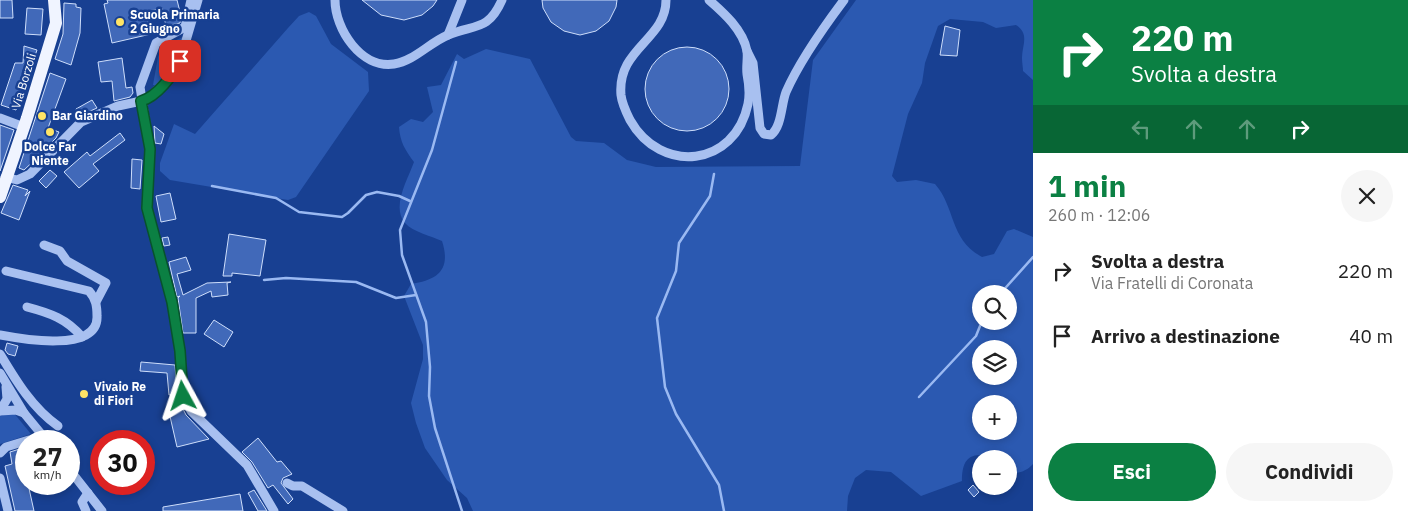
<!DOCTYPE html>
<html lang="it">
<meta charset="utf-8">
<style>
body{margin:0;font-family:"IBM Plex Sans",sans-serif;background:#f6f6f6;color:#222;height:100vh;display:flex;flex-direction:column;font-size:19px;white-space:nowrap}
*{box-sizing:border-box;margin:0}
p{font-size:16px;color:#767676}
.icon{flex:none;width:28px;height:28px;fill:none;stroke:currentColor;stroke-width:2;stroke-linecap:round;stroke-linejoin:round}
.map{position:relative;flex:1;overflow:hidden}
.side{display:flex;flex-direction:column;background:#fff;width:375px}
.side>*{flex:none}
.top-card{background:#0b8043;color:#fff;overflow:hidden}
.tools{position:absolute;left:972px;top:285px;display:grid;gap:10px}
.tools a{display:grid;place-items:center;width:45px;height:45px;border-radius:50%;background:#fff;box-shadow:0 2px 8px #0003;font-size:25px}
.speed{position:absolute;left:15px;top:430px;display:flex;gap:10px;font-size:25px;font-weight:700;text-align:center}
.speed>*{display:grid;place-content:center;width:65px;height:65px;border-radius:50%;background:#fff;box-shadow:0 2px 8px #0003;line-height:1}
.speed small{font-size:12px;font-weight:400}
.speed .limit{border:8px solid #d22;background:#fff;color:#111}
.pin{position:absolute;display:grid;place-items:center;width:42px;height:42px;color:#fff;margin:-21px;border-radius:10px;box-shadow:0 2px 8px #0006}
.me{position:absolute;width:55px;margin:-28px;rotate:355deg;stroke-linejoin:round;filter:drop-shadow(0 0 4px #0008)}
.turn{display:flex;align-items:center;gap:18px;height:105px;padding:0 15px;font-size:22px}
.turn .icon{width:65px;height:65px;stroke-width:2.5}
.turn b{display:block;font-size:35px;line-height:42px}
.lanes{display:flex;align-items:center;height:48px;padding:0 15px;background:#0003;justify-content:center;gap:25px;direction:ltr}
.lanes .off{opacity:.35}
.round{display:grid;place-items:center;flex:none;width:52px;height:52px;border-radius:26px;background:#f6f6f6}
.overview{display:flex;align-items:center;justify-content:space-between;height:85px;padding:0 15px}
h1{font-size:30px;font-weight:700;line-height:38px;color:#0b8043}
.action{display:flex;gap:10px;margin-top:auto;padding:10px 15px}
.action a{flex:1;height:58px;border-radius:30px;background:#0b8043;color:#fff;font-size:20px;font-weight:700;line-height:58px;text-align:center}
.action a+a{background:#f6f6f6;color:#222}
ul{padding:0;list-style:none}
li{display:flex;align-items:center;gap:15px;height:65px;padding:0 15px}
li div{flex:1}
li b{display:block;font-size:19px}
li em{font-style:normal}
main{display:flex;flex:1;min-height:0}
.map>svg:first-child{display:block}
.green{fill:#2b59b1;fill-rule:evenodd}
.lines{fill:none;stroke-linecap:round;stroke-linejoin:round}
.stream{stroke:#9ab9f2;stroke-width:2.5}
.building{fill:#4169b9;stroke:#cedefb}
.minor{stroke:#a8c0f0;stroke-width:9}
.major{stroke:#f0f4ff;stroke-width:12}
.route-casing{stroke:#07532c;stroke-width:12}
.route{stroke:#0b8043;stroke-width:9}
.poi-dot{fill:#ffe466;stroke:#184092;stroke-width:2}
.labels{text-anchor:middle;stroke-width:5;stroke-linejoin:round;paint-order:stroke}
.poi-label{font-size:12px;font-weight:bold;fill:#fff;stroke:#184092;text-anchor:start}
.street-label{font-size:12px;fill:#fff;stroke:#184092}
</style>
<main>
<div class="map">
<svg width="1033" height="511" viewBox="0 0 1033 511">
<rect width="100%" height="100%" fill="#184092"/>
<g class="green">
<path d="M 856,0 L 1033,0 L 1033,80 L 1023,71 C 1023,67 1022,63 1022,58 C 1022,45 1030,34 1016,25 L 996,28 L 983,22 L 950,19 L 938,26 L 925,63 L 922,83 L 908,114 L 892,176 L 897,182 L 916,180 L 935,184 C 956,208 949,239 982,257 L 994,254 L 1007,231 L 1014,229 L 1033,237 L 1033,464 C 1027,471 1018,474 1009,473 L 1009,459 L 986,459 L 982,455 C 965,454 962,466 962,481 L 921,496 L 891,472 L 866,470 L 855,478 L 848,496 L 847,511 L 473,511 L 467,498 L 447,480 L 425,448 L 416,423 L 411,403 L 423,359 L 423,345 L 404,296 L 411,284 C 439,280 451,269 442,241 C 431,236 413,232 405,223 C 391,207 408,179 414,162 C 405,150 400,142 399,127 L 411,119 L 423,122 L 433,112 L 427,87 L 441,85 L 457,54 L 464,59 L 486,49 L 530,59 L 571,137 L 576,141 L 604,143 L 627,160 L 656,167 L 800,166 L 813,60 ZM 981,294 L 1009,294 L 1009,321 L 981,321 ZM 981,349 L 1009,349 L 1009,376 L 981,376 ZM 981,404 L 1009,404 L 1009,431 L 981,431 Z"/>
<path d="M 309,12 L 316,16 L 331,44 L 368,72 L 369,91 L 296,197 L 288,200 L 170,180 L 160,171 L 160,163 L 174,124 L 195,134 L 288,28 L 299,16 Z"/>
<path d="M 185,36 L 180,61 L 161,86 L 153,85 L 158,57 L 163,46 Z"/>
<path d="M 13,412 L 31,434 L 0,444 L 0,416 Z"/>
</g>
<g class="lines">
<g class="stream">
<path d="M 456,62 L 432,150 L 400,230 L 402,255 L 426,322 L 430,367 L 429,396 L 435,428 L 462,511"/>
<path d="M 714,174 L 710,196 L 679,243 L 676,271 L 657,318 L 665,387 L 676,414 L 719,485 L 724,511"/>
<path d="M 212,186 L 276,198 L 299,212 L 342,217 L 348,213 L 366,195 L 377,192 L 399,196 L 410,201"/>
<path d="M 264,280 L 286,278 L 356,282 L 396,298 L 416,295"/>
<path d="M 1000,294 L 1033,257"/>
<path d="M 919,397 L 976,336 L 982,321"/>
</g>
</g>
<g class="building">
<path d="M 0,0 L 12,0 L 13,18 L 0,18 Z"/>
<path d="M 107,0 L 177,0 L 181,16 L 180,23 L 166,26 L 162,8 L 146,12 L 151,34 L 112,43 L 104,4 L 108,3 Z"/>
<path d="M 362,0 L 437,0 L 433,6 L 422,15 L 404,20 L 381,15 Z"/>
<path d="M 542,0 L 617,0 L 616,7 L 609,21 L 596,31 L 580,35 L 564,31 L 551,22 L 543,8 Z"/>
<path d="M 64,3 L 76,4 L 76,7 L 81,8 L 80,33 L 71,65 L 55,59 L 63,34 Z"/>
<path d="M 27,8 L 43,9 L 41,35 L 25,34 Z"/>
<path d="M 945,26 L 960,30 L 957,56 L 940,55 Z"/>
<path d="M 24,46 L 37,50 L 16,110 L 1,105 L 15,63 L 23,63 Z"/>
<circle cx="687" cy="89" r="42"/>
<path d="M 190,48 L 197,53 L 191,60 L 188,58 Z"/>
<path d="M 122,58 L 126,88 L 132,87 L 133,93 L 130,97 L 114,101 L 112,81 L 101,82 L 98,62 Z"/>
<path d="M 50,73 L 66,79 L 48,128 L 59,132 L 56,138 L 49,145 L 45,144 L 41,154 L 24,170 L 19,168 Z"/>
<path d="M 92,100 L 97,108 L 79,116 L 76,109 Z"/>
<path d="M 0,125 L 14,130 L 0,171 Z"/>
<path d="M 154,126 L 164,134 L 161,144 L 155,143 Z"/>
<path d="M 120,133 L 125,140 L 93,164 L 99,171 L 79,188 L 64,172 L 87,152 L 90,156 Z"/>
<path d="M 132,159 L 142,160 L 140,189 L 131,188 Z"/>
<path d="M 50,170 L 57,176 L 46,188 L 39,181 Z"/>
<path d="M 13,185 L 28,190 L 25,196 L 30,191 L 19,220 L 1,213 Z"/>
<path d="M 170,193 L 176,219 L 161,222 L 156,196 Z"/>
<path d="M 229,234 L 266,240 L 260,276 L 232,273 L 232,276 L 223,276 Z"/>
<path d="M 168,237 L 170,245 L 164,246 L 162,238 Z"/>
<path d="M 186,257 L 191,270 L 177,274 L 183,295 L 207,283 L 231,282 L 227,283 L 228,295 L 212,297 L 211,291 L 196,298 L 196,333 L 183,333 L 178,298 L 180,296 L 177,297 L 169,262 Z"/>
<path d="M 214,320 L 233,332 L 224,347 L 204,334 Z"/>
<path d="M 7,343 L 18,346 L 15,356 L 8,354 L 5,350 Z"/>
<path d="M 141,362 L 175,365 L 177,394 L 169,395 L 167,373 L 140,371 Z"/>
<path d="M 183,409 L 186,415 L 209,439 L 177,447 L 169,412 Z"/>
<path d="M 258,438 L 277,462 L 281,461 L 292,474 L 283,478 L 281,483 L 293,499 L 288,504 L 273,485 L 268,488 L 252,462 L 242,452 Z"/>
<path d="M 26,447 L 26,484 L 28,484 L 34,511 L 15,511 L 5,466 L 12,464 L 10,452 Z"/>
<path d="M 973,485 L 979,492 L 974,497 L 968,490 Z"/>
<path d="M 254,490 L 267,511 L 258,511 L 248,493 Z"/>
<path d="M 240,494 L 243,511 L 163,511 L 163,507 Z"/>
</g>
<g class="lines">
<g class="minor">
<path d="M 191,0 L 185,27 L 156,43 L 140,87 L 150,149 L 147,207 L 172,302 L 180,351 L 183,396 L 191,411 L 247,465 L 274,511"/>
<path d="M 335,0 C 335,29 361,69 394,64 C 414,61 429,43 448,35 C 474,24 488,32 502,0"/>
<path d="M 666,0 C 666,40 617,48 621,95 C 622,104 626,112 630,120 C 661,175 735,167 748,104 C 750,94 749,84 747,74 C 746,66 748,58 747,51 C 743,30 724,13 709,0"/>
<path d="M 448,35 L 462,0"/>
<path d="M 747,51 L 753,63 L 760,128 L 764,134 L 771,135 C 782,126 781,105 786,92 C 800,60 823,28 844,0"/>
<path d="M 0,118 L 24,127"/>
<path d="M 5,177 L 17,180 L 30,174 L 81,122 L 118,106 L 146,100 L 152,95 L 174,73 L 180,61 L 198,0"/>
<path d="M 44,245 L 60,251 L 67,261 L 106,283 L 96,302"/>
<path d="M 27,307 C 50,313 67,319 82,337"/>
<path d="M 0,335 C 21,339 99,353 97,316 C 97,306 96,299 89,291 L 6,271"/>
<path d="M 0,354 C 15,379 32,408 58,426"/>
<path d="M 0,373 L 24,413 L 47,441"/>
<path d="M 0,411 L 7,399 L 6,387"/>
<path d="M 0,411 L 16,410 L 24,413"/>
<path d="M 0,453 L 6,447 L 29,440"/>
<path d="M 69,469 L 102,511"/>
<path d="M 0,478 L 8,511"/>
<path d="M 287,483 L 293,486 L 302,486 L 343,511"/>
<path d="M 86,511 L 82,502 L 88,493"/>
</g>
<path class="major" d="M 0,197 L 27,118 L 56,23 L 54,0"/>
</g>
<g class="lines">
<defs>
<path id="route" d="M 180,61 C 173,75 157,97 141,101 L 150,149 L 147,208 L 172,302 L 180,351 L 183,396"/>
</defs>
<use href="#route" class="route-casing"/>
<use href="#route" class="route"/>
</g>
<g class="poi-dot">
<circle cx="120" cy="22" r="5"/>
<circle cx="42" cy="116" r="5"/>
<circle cx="50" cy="132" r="5"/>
<circle cx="84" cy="394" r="5"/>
</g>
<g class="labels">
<g class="poi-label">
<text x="130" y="19">Scuola Primaria<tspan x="130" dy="14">2 Giugno</tspan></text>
<text x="52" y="120">Bar Giardino</text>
<text x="50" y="151" text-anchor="middle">Dolce Far<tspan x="50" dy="14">Niente</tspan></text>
<text x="94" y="391">Vivaio Re<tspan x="94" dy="14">di Fiori</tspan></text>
</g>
<g class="street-label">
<text transform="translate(24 81) rotate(-73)" y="4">Via Borzoli</text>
</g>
</g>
</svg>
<div class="tools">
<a><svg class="icon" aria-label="search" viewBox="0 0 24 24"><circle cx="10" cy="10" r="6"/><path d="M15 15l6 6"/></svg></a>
<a><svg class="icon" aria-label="layers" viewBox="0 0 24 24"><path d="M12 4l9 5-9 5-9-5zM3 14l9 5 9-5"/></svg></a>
<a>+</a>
<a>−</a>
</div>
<div class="speed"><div>27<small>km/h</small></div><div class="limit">30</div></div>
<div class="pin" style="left:180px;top:61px;background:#d93025"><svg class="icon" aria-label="arrive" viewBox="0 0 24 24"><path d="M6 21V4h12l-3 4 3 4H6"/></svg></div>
<svg class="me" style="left:183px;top:396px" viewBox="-20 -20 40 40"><path d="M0-17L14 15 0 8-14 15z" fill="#0b8043" stroke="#fff" stroke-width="4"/></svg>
</div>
<section class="side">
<div class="top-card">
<div class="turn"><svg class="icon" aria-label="right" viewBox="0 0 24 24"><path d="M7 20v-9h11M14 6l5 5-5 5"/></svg><div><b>220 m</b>Svolta a destra</div></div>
<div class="lanes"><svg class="icon off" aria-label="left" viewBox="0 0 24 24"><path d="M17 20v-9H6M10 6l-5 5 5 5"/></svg><svg class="icon off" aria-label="ahead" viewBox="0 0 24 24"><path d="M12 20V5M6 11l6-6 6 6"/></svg><svg class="icon off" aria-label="ahead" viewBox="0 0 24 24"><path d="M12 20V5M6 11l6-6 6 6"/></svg><svg class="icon" aria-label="right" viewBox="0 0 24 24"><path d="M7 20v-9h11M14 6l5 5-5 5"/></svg></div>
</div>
<div class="overview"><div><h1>1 min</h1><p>260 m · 12:06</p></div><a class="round"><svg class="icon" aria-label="close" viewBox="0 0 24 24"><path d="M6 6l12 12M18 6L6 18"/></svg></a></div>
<ul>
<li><svg class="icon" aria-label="right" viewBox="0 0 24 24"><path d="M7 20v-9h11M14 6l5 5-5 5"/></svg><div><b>Svolta a destra</b><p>Via Fratelli di Coronata</p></div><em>220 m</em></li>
<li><svg class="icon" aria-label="arrive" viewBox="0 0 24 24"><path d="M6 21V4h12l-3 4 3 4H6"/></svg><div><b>Arrivo a destinazione</b></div><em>40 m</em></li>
</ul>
<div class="action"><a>Esci</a><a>Condividi</a></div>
</section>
</main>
